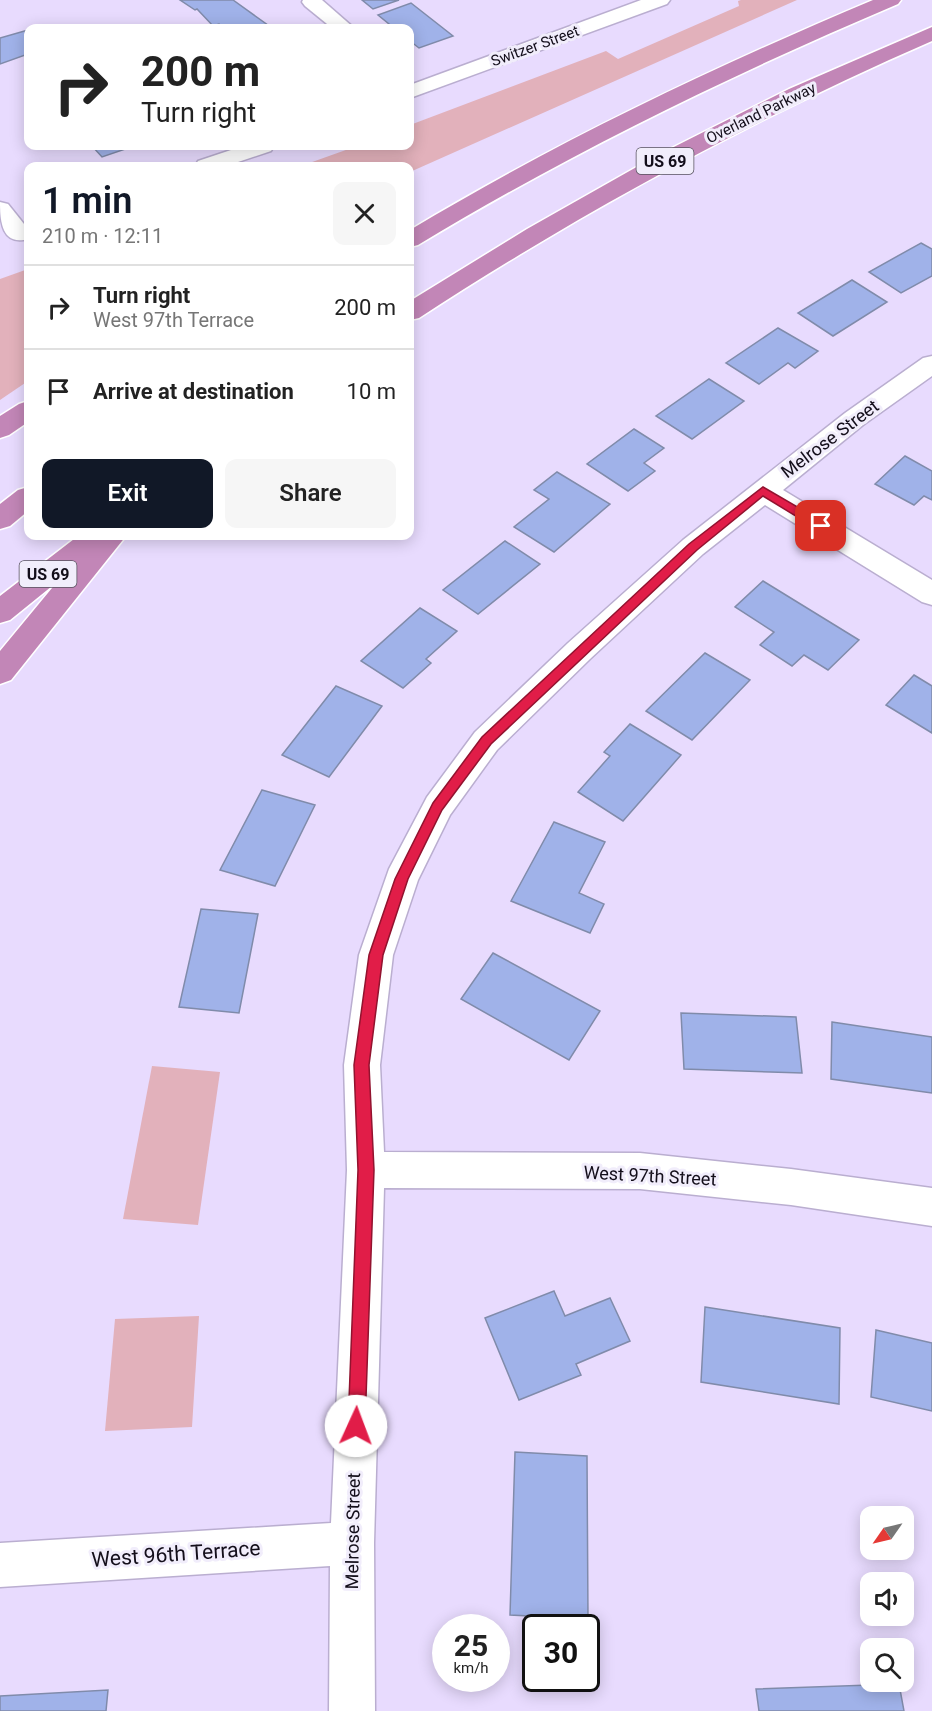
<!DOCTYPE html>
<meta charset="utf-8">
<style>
body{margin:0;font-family:Roboto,sans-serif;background:#f6f6f6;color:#222;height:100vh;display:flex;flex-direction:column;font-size:22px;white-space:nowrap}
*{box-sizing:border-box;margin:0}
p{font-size:20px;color:#767676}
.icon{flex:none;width:33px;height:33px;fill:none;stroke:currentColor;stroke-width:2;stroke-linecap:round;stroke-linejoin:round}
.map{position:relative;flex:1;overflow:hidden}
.drawer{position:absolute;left:24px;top:162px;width:390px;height:378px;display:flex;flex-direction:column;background:#fff;border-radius:12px;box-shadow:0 3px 15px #0003}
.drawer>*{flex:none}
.guide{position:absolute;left:24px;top:24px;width:390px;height:126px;border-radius:12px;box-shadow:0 3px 15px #0003;background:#fff;color:#222;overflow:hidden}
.needle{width:39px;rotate:236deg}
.controls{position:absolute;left:860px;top:1506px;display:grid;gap:12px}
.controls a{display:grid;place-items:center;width:54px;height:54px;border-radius:12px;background:#fff;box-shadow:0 3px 15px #0003;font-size:30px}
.speed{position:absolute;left:432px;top:1614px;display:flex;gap:12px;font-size:30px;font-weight:700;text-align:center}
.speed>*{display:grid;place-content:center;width:78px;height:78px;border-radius:50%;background:#fff;box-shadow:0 3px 15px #0003;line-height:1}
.speed small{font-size:15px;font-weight:400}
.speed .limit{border:3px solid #111;border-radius:9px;background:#fff;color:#111}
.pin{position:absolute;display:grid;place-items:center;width:51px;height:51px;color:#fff;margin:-26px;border-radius:12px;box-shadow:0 3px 9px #0006}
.me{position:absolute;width:66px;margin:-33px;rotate:2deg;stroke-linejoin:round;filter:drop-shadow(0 0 4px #0008)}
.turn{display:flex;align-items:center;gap:21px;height:126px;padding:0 18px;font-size:27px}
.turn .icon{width:78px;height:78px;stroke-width:2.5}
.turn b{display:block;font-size:42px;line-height:51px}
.round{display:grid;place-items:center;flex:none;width:63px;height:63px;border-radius:12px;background:#f6f6f6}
.summary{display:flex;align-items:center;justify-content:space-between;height:102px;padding:0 18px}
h1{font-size:36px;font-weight:600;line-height:45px;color:#111827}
.cta{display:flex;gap:12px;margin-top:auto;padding:12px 18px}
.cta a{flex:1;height:69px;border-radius:12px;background:#111827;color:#fff;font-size:24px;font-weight:600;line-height:69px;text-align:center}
.cta a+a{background:#f6f6f6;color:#222}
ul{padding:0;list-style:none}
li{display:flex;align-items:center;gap:18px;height:84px;padding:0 18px;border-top:2px solid #e0e0e0}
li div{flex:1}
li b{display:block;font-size:22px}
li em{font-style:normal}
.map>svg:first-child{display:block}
.green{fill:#e2b1bb}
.building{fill:#a0b2e9;stroke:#808baa;stroke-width:1.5}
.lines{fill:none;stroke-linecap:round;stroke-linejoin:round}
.minor-casing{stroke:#baaed0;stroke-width:3}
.highway-casing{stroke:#fff;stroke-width:3}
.minor{fill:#fff;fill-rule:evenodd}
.highway{fill:#c286b7;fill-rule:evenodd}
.route{fill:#e11d48;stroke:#92132f;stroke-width:1.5}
.labels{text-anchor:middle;stroke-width:6;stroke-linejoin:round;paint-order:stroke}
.far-street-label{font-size:15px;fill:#130e1a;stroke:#f1edfb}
.shield{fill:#f1edfb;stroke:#56515e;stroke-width:1.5}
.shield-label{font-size:16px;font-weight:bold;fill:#130e1a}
.street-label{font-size:18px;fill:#130e1a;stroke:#f1edfb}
.near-street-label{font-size:21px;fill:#130e1a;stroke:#f1edfb}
</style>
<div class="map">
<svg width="932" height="1711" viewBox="0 0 932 1711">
<rect width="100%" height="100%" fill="#e8dbfe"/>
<g class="green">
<path d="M 741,0 L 797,0 L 410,172 L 410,166 L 301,166 L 357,146 L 410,146 L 410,125 L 606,51 L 618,59 L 739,6 L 738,1 Z"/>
<path d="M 28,269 L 28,381 L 0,400 L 0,279 Z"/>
<path d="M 152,1066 L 220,1072 L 198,1225 L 123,1219 Z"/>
<path d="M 199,1316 L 192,1427 L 105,1431 L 115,1319 Z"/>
</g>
<g class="building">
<path d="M 180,0 L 233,0 L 272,28 L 225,28 L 219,24 L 213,26 L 197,9 L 195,10 Z"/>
<path d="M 362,0 L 399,0 L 373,9 Z"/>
<path d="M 411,3 L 453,36 L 419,48 L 410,41 L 410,28 L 394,28 L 378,15 Z"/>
<path d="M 28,30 L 28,54 L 0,64 L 0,38 Z"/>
<path d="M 92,146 L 134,146 L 102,157 Z"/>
<path d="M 921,243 L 932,249 L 932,276 L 901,293 L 869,272 Z"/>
<path d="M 852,280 L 887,302 L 833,336 L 798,313 Z"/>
<path d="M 778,328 L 818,351 L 795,368 L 788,363 L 759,384 L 726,363 Z"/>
<path d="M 709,379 L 744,401 L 692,439 L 656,416 Z"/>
<path d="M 634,429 L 664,448 L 644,463 L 655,471 L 628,491 L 587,464 Z"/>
<path d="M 905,456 L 932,471 L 932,500 L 924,496 L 914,505 L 875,484 Z"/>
<path d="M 557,472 L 610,504 L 554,552 L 514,527 L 549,499 L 534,490 Z"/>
<path d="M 505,541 L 540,564 L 478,614 L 443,590 Z"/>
<path d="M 763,581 L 859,640 L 828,670 L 804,655 L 792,666 L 760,645 L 774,632 L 735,607 Z"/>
<path d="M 420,608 L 457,631 L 426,659 L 431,663 L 403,688 L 361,661 Z"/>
<path d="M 705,653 L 750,680 L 692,740 L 646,711 Z"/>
<path d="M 914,675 L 932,686 L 932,733 L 886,705 Z"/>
<path d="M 336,686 L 382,706 L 329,777 L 282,755 Z"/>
<path d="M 630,724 L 681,755 L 623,821 L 578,792 L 610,756 L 604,752 Z"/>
<path d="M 262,790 L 315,805 L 275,886 L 220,870 Z"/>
<path d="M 554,822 L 605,842 L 579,893 L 604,904 L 590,933 L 511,901 Z"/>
<path d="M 201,909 L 258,914 L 239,1013 L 179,1007 Z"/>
<path d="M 493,953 L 600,1011 L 569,1060 L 461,999 Z"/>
<path d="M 681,1013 L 796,1017 L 802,1073 L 684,1069 Z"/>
<path d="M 832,1022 L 932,1037 L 932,1093 L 831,1079 Z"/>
<path d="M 554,1291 L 565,1316 L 610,1298 L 630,1341 L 576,1364 L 581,1375 L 519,1400 L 485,1318 Z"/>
<path d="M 705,1307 L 840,1328 L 839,1404 L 701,1382 Z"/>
<path d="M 876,1330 L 932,1343 L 932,1411 L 871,1397 Z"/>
<path d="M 515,1452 L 587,1456 L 588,1619 L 510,1615 Z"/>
<path d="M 899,1684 L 904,1711 L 759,1711 L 756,1689 Z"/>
<path d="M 108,1690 L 106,1711 L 0,1711 L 0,1696 Z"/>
</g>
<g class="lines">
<defs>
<g id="minor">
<path d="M 303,0 L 322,0 L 354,28 L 332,28 L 305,6 L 302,2 Z"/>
<path d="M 641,0 L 670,0 L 667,4 L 410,98 L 410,85 Z"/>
<path d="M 243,146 L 274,146 L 271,151 L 226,166 L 195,166 L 198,161 Z"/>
<path d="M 0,202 L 8,204 L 28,229 L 28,239 C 2,246 0,222 0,202 Z"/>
<path d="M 932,356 L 932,376 L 863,425 L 783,490 L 932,580 L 932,605 L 922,602 L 765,505 L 703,554 L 590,659 L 497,750 L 450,815 L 418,880 L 393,955 L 380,1065 L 384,1152 L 640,1153 L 791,1169 L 932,1188 L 932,1226 L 791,1205 L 640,1189 L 384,1188 L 374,1543 L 375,1711 L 329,1711 L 330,1566 L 0,1587 L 0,1543 L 331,1523 L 347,1170 L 344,1065 L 359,955 L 389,869 L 427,797 L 475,732 L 568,643 L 683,540 L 845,413 L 923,358 Z"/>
</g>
<g id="highway">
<path d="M 873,0 L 901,0 L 898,4 C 733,74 572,152 418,245 L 410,247 L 410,230 C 558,141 714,67 873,0 Z"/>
<path d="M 932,27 L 932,41 C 753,119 583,211 419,318 L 410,320 L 410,301 L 527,229 L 656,156 L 789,89 Z"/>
<path d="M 28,401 L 28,422 L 9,435 L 0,438 L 0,416 L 19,404 Z"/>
<path d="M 28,487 L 28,511 L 10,526 L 0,529 L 0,504 L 18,490 Z"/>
<path d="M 78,536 L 126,536 L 11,680 L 0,684 L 0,651 L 57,582 L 10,620 L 0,623 L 0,596 Z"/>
</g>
</defs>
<use href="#minor" class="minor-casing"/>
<use href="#highway" class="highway-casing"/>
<use href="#minor" class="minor"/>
<use href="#highway" class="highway"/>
</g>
<path class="route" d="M 763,487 L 825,523 L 825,529 L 817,529 L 763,496 L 697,550 L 491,744 L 442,810 L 408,879 L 383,955 L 369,1065 L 374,1170 L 365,1426 L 362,1433 L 356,1435 L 350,1433 L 348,1426 L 358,1170 L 354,1065 L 369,955 L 395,879 L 433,803 L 482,737 L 689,544 Z"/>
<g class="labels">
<g class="far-street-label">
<text transform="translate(535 46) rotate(-20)" y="5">Switzer Street</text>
<text transform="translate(761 113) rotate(-26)" y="5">Overland Parkway</text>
</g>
<g class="shield">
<rect x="636.5" y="148" width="57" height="26" rx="4.5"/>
<rect x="19.5" y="561" width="57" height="26" rx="4.5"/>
</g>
<g class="shield-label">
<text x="665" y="167">US 69</text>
<text x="48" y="580">US 69</text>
</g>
<g class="street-label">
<text transform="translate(830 439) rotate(-37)" y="6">Melrose Street</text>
<text transform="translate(650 1176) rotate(3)" y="6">West 97th Street</text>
<text transform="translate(353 1531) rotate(-89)" y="6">Melrose Street</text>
</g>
<g class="near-street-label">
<text transform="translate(176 1554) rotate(-4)" y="7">West 96th Terrace</text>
</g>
</g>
</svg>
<div class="controls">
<a><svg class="needle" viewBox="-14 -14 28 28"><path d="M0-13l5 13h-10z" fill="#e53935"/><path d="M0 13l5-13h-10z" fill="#767676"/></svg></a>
<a><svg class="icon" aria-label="sound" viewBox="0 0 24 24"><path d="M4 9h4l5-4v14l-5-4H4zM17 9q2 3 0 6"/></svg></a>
<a><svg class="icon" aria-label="search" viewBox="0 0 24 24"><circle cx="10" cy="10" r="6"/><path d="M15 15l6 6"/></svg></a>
</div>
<div class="speed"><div>25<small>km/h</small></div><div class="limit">30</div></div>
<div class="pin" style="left:821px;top:526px;background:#d93025"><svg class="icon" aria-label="arrive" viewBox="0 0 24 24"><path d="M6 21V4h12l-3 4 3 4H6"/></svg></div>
<svg class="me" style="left:356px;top:1426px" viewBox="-20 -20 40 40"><circle r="19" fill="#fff"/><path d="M0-13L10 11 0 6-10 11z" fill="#e11d48"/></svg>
<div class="guide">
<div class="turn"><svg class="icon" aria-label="right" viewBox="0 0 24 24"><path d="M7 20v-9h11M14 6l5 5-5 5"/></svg><div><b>200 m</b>Turn right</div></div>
</div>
<section class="drawer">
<div class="summary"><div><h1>1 min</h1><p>210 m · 12:11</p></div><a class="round"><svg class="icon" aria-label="close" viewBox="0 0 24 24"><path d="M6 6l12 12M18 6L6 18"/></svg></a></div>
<ul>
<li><svg class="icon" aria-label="right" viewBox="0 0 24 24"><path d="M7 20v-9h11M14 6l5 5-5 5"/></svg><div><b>Turn right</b><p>West 97th Terrace</p></div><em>200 m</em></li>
<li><svg class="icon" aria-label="arrive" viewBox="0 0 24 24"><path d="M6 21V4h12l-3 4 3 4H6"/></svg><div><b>Arrive at destination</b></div><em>10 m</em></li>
</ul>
<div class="cta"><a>Exit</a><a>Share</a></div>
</section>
</div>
